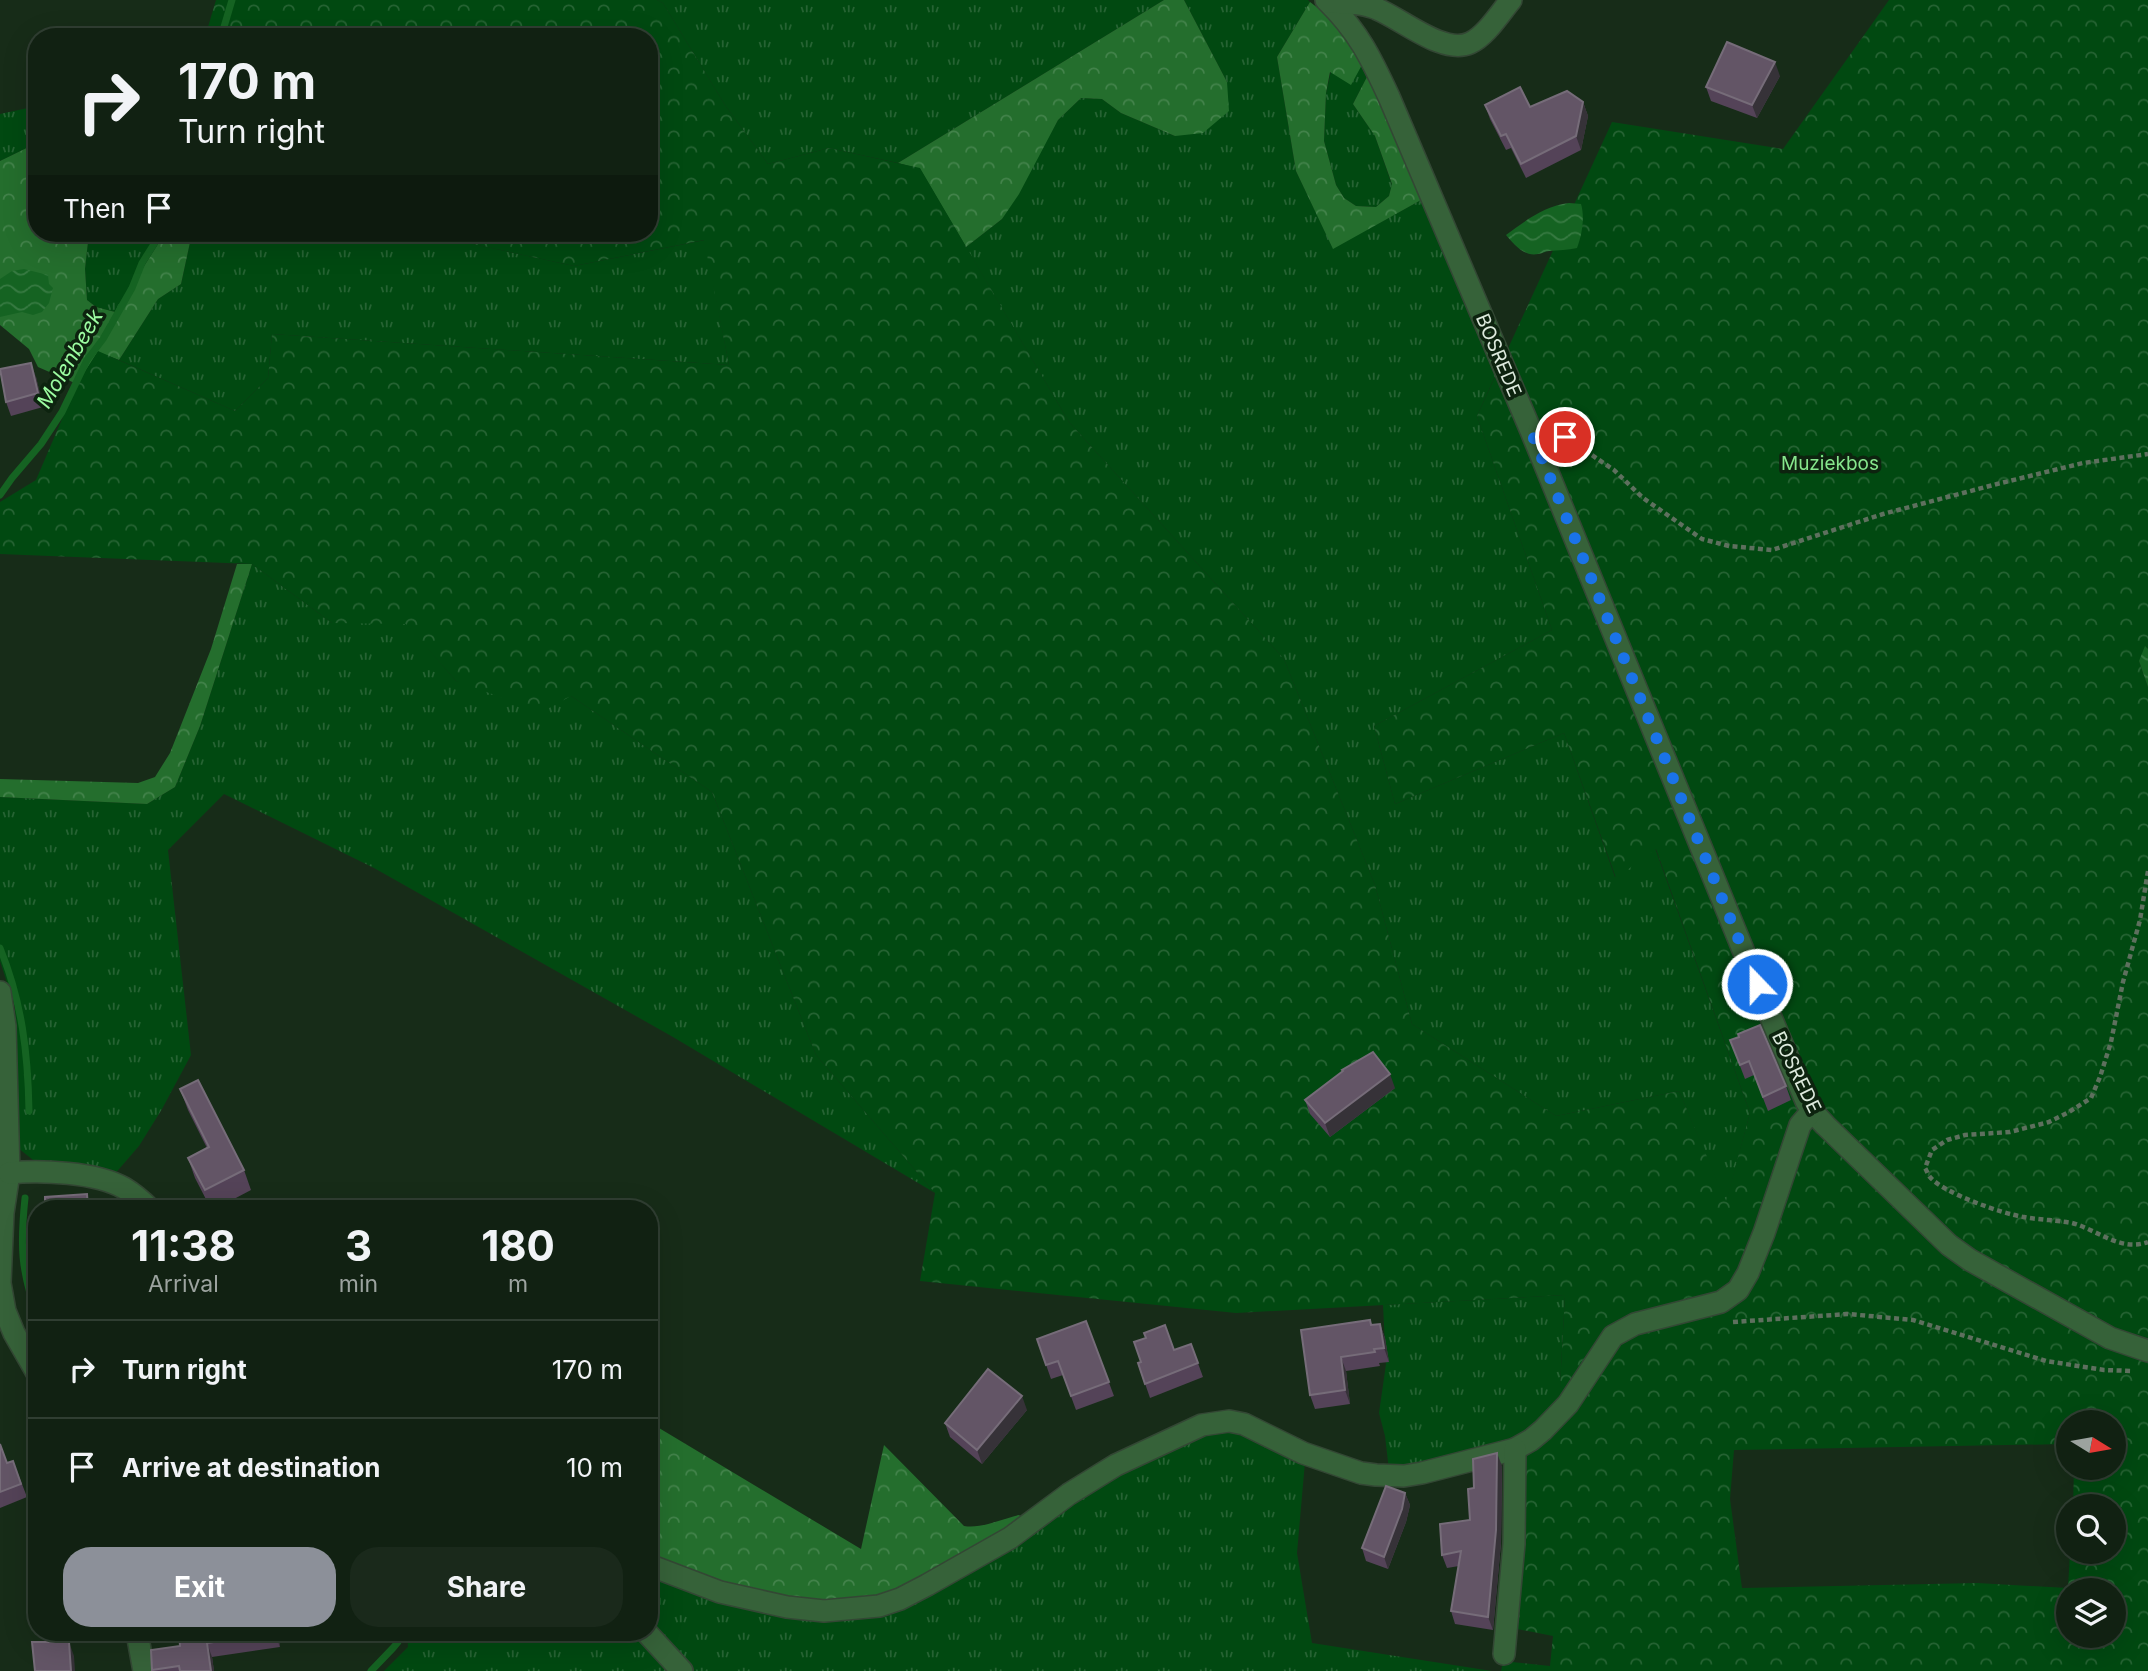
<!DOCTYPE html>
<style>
body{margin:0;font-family:Inter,sans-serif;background:#1a291b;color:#f1f3f6;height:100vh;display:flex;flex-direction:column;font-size:26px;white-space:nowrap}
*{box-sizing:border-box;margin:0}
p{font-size:23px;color:#9ca39f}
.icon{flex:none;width:38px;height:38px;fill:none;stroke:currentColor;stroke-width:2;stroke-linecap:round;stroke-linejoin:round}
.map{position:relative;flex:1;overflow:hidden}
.details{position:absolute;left:28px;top:1200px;width:630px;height:441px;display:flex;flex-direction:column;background:#112112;border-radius:28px;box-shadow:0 7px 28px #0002,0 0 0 2px #303e32}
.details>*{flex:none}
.guide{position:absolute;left:28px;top:28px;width:630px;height:214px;border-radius:28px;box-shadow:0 7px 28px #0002,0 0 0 2px #303e32;background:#112112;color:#f1f3f6;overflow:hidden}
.needle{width:46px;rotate:101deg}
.controls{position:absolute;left:2056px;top:1410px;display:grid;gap:14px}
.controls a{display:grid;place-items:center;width:70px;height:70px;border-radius:50%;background:#112112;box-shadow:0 7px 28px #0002,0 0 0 2px #303e32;font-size:35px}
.pin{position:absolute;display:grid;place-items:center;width:60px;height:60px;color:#fff;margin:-30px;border:4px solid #fff;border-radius:50%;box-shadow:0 2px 7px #0007}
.me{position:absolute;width:77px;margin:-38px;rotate:338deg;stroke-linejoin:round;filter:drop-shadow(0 0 5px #0008)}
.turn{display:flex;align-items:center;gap:24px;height:147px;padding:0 35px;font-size:32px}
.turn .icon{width:91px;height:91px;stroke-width:2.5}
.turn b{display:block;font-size:49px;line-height:60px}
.then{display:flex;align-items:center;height:66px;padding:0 35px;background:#0003;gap:14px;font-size:26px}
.eta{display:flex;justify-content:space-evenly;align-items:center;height:119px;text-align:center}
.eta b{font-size:42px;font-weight:700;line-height:49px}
.cta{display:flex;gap:14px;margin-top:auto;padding:14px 35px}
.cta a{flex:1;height:80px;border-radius:28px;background:#8c9099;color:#fff;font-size:28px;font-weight:700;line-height:80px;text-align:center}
.cta a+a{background:#1a291b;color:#f1f3f6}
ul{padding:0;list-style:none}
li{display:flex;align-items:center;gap:21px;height:98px;padding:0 35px;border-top:2px solid #303e32}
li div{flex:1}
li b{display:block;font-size:26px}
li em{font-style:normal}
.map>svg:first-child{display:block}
.grass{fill:url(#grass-tufts)}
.forest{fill:url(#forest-crowns)}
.park{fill:url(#park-crowns);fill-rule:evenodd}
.water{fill:url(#water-waves)}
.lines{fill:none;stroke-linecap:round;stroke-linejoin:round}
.stream{stroke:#156322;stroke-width:7}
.street-casing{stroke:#334734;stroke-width:24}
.path{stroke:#5e705e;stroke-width:4.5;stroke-dasharray:5 3.5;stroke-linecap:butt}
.street{stroke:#366239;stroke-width:21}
.wall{fill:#544358}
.shaded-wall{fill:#363238}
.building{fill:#635566;stroke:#766c79;stroke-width:2}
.route{stroke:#1a73e8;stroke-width:12;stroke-dasharray:0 21.6}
.labels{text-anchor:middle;stroke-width:7;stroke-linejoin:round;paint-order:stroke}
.street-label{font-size:19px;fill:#ddeadd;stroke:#0d230f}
.park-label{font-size:19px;fill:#86e68c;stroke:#0d230f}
.water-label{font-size:21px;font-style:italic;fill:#9cfca1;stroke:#0d230f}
</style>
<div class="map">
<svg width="2148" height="1671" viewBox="0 0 2148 1671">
<defs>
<pattern id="grass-tufts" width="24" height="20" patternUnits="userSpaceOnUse" patternTransform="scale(1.75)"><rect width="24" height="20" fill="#014911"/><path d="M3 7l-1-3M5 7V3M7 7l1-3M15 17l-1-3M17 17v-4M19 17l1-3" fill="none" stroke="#266333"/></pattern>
<pattern id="forest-crowns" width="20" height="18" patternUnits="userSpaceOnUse" patternTransform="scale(1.75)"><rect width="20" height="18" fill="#246e2d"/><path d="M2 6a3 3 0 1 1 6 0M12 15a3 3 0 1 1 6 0" fill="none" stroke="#43834b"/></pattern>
<pattern id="park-crowns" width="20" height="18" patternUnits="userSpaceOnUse" patternTransform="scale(1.75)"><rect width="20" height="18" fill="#014911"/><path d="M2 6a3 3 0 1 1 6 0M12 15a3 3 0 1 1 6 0" fill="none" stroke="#266333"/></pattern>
<pattern id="water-waves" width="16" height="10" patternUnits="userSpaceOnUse" patternTransform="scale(1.75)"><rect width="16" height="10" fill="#156322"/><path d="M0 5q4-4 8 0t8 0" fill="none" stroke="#377a42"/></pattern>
</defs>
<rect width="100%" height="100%" fill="#172c18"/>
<g class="grass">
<path d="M 657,0 L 1164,0 L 898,163 L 829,148 L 768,164 L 725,105 L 663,3 Z"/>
<path d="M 1184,0 L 1308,0 L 1310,2 L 1277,57 L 1296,171 L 1333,248 L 1421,200 L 1496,374 L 1477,416 L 1552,630 L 1374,726 L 1395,804 L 1564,733 L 1615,877 L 1655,848 L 1750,1113 L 1726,1203 L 1679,1091 L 1556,1116 L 1412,1024 L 1375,885 L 1284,659 L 1069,422 L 966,247 L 1002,219 L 1058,120 L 1081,98 L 1102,99 L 1121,113 L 1175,136 L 1227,82 Z"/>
<path d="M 1363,63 L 1369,73 L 1353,104 L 1375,136 L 1392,185 L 1389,196 L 1376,207 L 1356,206 L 1344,198 L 1336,185 L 1324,141 L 1326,93 L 1331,71 Z"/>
<path d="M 37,106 L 37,143 L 0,161 L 0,114 Z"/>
<path d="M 89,233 L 165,233 L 115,312 L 96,307 L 87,300 L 85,269 Z"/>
<path d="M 192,233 L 433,233 L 445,238 L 574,266 L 705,240 L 729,365 L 272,334 L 268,378 L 235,411 L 119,360 L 158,299 L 181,284 Z"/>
<path d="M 252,564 L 332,623 L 406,623 L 456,681 L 571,696 L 712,792 L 816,1055 L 935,1193 L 673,1037 L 374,868 L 224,794 L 168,850 L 191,1055 L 162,1109 L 139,1146 L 113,1176 L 37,1163 L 18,1148 L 15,1140 L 18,1105 L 15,1007 L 0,961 L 0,797 L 147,804 L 175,787 L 200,726 Z"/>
<path d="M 1565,1295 L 1560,1386 L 1569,1396 L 1514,1441 L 1462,1456 L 1389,1470 L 1385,1436 L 1379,1413 L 1386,1364 L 1383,1305 Z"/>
<path d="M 1228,1429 L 1251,1436 L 1305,1462 L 1297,1553 L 1312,1643 L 1492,1671 L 691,1671 L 649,1630 L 649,1571 L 694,1589 L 1051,1513 L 1181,1439 Z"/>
<path d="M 407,1633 L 639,1633 L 674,1671 L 384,1671 L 408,1647 Z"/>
</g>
<g class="forest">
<path d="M 1164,0 L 1184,0 L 1227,82 L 1229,111 L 1203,133 L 1175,136 L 1121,113 L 1102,99 L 1081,98 L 1058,120 L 1019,194 L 1002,219 L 966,247 L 920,169 L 898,163 Z"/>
<path d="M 1310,2 C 1334,19 1348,39 1363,63 L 1351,85 L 1330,72 L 1326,93 L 1324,141 L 1336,185 L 1344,198 L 1356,206 L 1376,207 L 1389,196 L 1392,184 L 1375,136 L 1353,104 L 1369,73 L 1421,200 L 1333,249 L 1296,171 L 1277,57 Z"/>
<path d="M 37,143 L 37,233 L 89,233 L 85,269 L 87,300 L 96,307 L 115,312 L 165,233 L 192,233 L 181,284 L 158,299 L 119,360 L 98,352 L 77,384 L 38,367 L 29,349 L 0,325 L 0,161 Z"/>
<path d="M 237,564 L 252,564 L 200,726 L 175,787 L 147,804 L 0,797 L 0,779 L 138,783 L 155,777 L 170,753 L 211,649 Z"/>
<path d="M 649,1422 L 861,1549 L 884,1445 L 964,1526 C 981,1529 1002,1519 1019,1515 L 1022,1517 L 939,1576 L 886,1600 L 779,1601 L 649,1560 Z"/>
</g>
<path class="park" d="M 216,0 L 657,0 L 663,3 L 725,105 L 768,164 L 829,148 L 920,168 L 1069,422 L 1284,659 L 1375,885 L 1412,1024 L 1556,1116 L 1679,1091 L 1726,1201 L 1750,1113 L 1656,849 L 1616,878 L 1564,733 L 1395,804 L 1374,726 L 1552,630 L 1477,416 L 1612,122 L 1783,149 L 1889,0 L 2148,0 L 2148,649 L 2146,647 L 2139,661 L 2148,687 L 2148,1671 L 1501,1671 L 1503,1661 L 1550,1666 L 1553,1636 L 1512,1628 L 1522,1454 L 1604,1360 L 1621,1345 L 1612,1333 L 1569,1396 L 1560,1386 L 1565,1295 L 1236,1313 L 920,1281 L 935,1193 L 816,1055 L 712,792 L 571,696 L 542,712 L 456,681 L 406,624 L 332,623 L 252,564 L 0,554 L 0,502 L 36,480 L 77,384 L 98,351 L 235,411 L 268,378 L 272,334 L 729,365 L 704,240 L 574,266 L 445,238 L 433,233 L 649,233 L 649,37 L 205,37 ZM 2068,1423 L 2114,1423 L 2114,1468 L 2074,1468 L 2073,1507 L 2114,1507 L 2114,1552 L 2070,1552 L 2068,1588 L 1977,1583 L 1742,1588 L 1730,1499 L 1734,1450 L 2068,1444 ZM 2068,1591 L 2114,1591 L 2114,1636 L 2068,1636 Z"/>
<g class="water">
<path d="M 1569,203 L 1581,204 C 1585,217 1582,235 1577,248 C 1567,250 1559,250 1549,251 C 1545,251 1542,254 1538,254 C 1524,257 1514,244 1506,235 C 1525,221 1544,206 1569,203 Z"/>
<path d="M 24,269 L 48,275 L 49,284 L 53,288 L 49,303 L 42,312 L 33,315 L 22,312 L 0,317 L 0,279 L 12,271 Z"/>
<path d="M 2145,646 L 2148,649 L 2148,687 L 2139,661 Z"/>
</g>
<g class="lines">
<g class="stream">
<path d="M 221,37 L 232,0"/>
<path d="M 0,495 L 12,478 L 41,444 L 62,412 L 87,360 L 103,339 L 132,288 L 142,263 L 161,233"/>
<path d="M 0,948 C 22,1002 28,1053 29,1111"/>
<path d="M 25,1198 C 20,1247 21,1269 37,1316"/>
<path d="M 371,1671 L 393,1648 L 398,1642 L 399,1636 L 397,1633"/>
</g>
<defs>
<g id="street">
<path d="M 1326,0 C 1358,31 1371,58 1389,97 L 1531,431 L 1757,984 L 1806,1101 L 1812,1111 L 1825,1125 L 1949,1245 L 1970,1260 L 2110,1338 L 2148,1351"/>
<path d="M 1329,2 C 1344,3 1362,2 1377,9 C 1402,19 1443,55 1470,43 C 1486,36 1500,13 1511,0"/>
<path d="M 0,992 L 5,1026 L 9,1173 L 3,1213 L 0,1283 L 5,1311 L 14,1333 L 37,1373"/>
<path d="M 9,1173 C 41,1170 96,1172 124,1188 C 134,1194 142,1201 150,1209"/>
<path d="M 649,1565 L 720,1592 L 787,1607 L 824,1611 L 879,1606 L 900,1599 L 927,1585 L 1010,1538 L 1069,1494 L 1116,1465 L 1202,1425 L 1229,1421 L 1244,1424 L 1303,1453 L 1361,1473 L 1376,1475 L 1404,1476 L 1422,1473 L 1515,1449 L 1531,1440 L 1543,1430 L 1568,1404 L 1613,1336 L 1635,1324 L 1721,1302 L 1738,1290 L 1748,1273 L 1764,1233 L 1800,1125 L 1812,1111"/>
<path d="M 137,1633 L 144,1671"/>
<path d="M 647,1633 L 682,1671"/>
<path d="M 1504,1654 L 1514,1544 L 1515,1449"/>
</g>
</defs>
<use href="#street" class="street-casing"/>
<g class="path">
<path d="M 1556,433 L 1565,437 L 1614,470 L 1643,498 L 1702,539 L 1729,546 L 1772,550 L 1883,514 L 1997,484 L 2083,463 L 2148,454"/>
<path d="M 2148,871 L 2140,920 L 2123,982 L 2111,1042 L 2100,1077 L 2091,1098 L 2069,1112 L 2049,1122 L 2010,1132 L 1965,1135 L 1947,1140 L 1932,1150 L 1925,1168 C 1927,1171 1928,1175 1930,1177 C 1943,1193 2003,1214 2024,1217 C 2040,1220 2056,1220 2072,1223 C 2098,1230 2120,1252 2148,1242"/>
<path d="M 1733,1322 L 1848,1314 L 1913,1320 L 2046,1361 L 2104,1370 L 2133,1371"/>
</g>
<use href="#street" class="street"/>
</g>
<g class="wall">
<path d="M 1780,76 L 1757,118 L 1711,101 L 1706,87 Z"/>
<path d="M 1583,102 L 1588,116 L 1581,150 L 1526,178 L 1511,148 L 1506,150 L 1490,119 L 1485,105 L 1530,107 Z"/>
<path d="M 36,377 L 43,407 L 11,416 L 6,402 Z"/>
<path d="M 1730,1040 L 1786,1086 L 1791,1100 L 1768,1111 L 1754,1075 L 1745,1079 Z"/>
<path d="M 1395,1088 L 1330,1137 L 1310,1114 L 1305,1100 Z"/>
<path d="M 180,1089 L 244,1170 L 251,1190 L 215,1209 L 211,1209 L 195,1178 L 188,1158 L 207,1148 L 188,1110 Z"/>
<path d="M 1370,1320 L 1372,1325 L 1380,1324 L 1385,1338 L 1389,1362 L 1379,1363 L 1380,1366 L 1346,1371 L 1350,1404 L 1315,1409 L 1310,1395 Z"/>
<path d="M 1086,1321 L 1114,1396 L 1076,1410 L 1063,1375 L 1051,1379 L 1037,1339 Z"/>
<path d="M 1191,1344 L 1203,1377 L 1150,1398 L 1138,1363 Z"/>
<path d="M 1027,1410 L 982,1464 L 950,1437 L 945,1423 Z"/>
<path d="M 0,1444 L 7,1463 L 13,1461 L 27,1497 L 0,1508 Z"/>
<path d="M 1502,1466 L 1501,1543 L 1493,1630 L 1455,1624 L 1451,1611 L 1459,1566 L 1447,1568 L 1442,1555 L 1470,1520 L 1474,1488 Z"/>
<path d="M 1405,1493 L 1410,1505 L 1406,1522 L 1388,1569 L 1366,1561 L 1362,1548 Z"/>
<path d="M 179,1633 L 278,1633 L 280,1647 L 212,1657 L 214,1671 L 153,1671 L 151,1650 L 180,1646 Z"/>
</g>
<g class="shaded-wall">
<path d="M 1775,62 L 1780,76 L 1757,118 L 1752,105 Z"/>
<path d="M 1583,102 L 1588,116 L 1581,150 L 1576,136 Z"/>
<path d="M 31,363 L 36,377 L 43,407 L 38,393 Z"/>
<path d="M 1390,1074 L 1395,1088 L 1330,1137 L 1325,1123 Z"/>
<path d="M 87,1194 L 92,1209 L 88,1209 Z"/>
<path d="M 1380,1324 L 1385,1338 L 1389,1362 L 1384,1348 Z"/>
<path d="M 1341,1357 L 1346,1371 L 1350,1404 L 1345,1390 Z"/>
<path d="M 1022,1396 L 1027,1410 L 982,1464 L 977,1450 Z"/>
<path d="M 1497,1453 L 1502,1466 L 1501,1543 L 1493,1630 L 1488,1617 Z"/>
<path d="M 1405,1493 L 1410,1505 L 1406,1522 L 1388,1569 L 1384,1557 Z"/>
<path d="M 275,1633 L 278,1633 L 280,1647 Z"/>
<path d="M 69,1642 L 74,1656 L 75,1671 L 71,1671 Z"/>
<path d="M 207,1643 L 212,1657 L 214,1671 L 211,1671 Z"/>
</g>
<g class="building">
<path d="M 1727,42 L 1775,62 L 1752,105 L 1706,87 Z"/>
<path d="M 1520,87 L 1530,107 L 1567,91 L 1583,102 L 1576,136 L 1521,164 L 1506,134 L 1501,136 L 1485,105 Z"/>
<path d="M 31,363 L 38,393 L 6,402 L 0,369 Z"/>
<path d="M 1760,1025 L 1786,1086 L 1763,1097 L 1749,1061 L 1740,1065 L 1730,1040 L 1739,1037 L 1738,1034 Z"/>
<path d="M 1373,1052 L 1390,1074 L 1325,1123 L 1305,1100 L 1343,1071 L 1342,1070 Z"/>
<path d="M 198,1080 L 244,1170 L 205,1190 L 188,1158 L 209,1147 L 180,1089 Z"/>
<path d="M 87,1194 L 88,1209 L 45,1209 L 45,1197 Z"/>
<path d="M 37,1275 L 37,1293 L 31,1277 Z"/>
<path d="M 1370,1320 L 1371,1325 L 1380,1324 L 1384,1348 L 1374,1349 L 1375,1352 L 1341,1357 L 1345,1390 L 1310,1395 L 1301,1330 Z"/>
<path d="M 1086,1321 L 1109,1382 L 1071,1396 L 1058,1361 L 1046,1365 L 1037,1339 Z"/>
<path d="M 1165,1325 L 1174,1350 L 1191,1344 L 1198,1363 L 1145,1384 L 1138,1363 L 1141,1362 L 1134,1342 L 1146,1338 L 1144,1333 Z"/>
<path d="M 988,1369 L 1022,1396 L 977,1450 L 945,1423 Z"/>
<path d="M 0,1444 L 7,1463 L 13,1461 L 21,1484 L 0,1492 Z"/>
<path d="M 1497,1453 L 1496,1530 L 1488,1617 L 1451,1611 L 1461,1551 L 1442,1555 L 1440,1524 L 1470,1520 L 1468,1489 L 1474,1488 L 1473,1459 Z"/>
<path d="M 1386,1486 L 1405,1493 L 1402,1509 L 1384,1557 L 1362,1548 Z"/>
<path d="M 179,1633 L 274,1633 L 207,1643 L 211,1671 L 180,1671 L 179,1666 L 152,1670 L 151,1650 L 180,1646 Z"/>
<path d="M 32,1642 L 69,1642 L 71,1671 L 35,1671 Z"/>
</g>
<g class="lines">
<path class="route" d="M 1565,437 L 1547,430 L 1531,431 L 1757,984"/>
</g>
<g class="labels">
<g class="street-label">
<text transform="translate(1499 355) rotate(67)" y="7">BOSREDE</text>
<text transform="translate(1797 1072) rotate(64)" y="7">BOSREDE</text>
</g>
<g class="park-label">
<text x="1830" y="470">Muziekbos</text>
</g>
<g class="water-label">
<text transform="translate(70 359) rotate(-60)" y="7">Molenbeek</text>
</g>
</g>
</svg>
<div class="controls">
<a><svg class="needle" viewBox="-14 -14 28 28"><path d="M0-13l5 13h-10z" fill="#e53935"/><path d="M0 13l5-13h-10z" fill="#9ca39f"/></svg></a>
<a><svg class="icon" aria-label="search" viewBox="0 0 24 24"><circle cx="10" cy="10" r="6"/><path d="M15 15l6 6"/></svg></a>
<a><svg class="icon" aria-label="layers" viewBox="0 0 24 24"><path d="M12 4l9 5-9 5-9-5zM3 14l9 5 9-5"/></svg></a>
</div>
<div class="pin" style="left:1565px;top:437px;background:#d93025"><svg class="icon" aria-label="arrive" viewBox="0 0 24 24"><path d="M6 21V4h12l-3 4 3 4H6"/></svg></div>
<svg class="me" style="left:1757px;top:984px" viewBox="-20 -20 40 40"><circle r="17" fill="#1a73e8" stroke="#fff" stroke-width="3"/><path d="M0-11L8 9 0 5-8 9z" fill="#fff"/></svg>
<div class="guide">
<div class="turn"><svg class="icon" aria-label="right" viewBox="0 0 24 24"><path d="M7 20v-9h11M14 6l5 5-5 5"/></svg><div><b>170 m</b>Turn right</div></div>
<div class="then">Then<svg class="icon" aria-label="arrive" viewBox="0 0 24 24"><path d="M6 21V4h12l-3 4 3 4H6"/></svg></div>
</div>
<section class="details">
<div class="eta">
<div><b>11:38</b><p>Arrival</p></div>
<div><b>3</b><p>min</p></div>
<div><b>180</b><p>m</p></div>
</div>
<ul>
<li><svg class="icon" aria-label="right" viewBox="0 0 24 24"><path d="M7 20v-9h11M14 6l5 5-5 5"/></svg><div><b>Turn right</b></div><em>170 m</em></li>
<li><svg class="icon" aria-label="arrive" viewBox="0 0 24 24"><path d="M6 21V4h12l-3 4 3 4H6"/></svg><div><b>Arrive at destination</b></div><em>10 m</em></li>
</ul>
<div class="cta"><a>Exit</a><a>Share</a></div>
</section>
</div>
